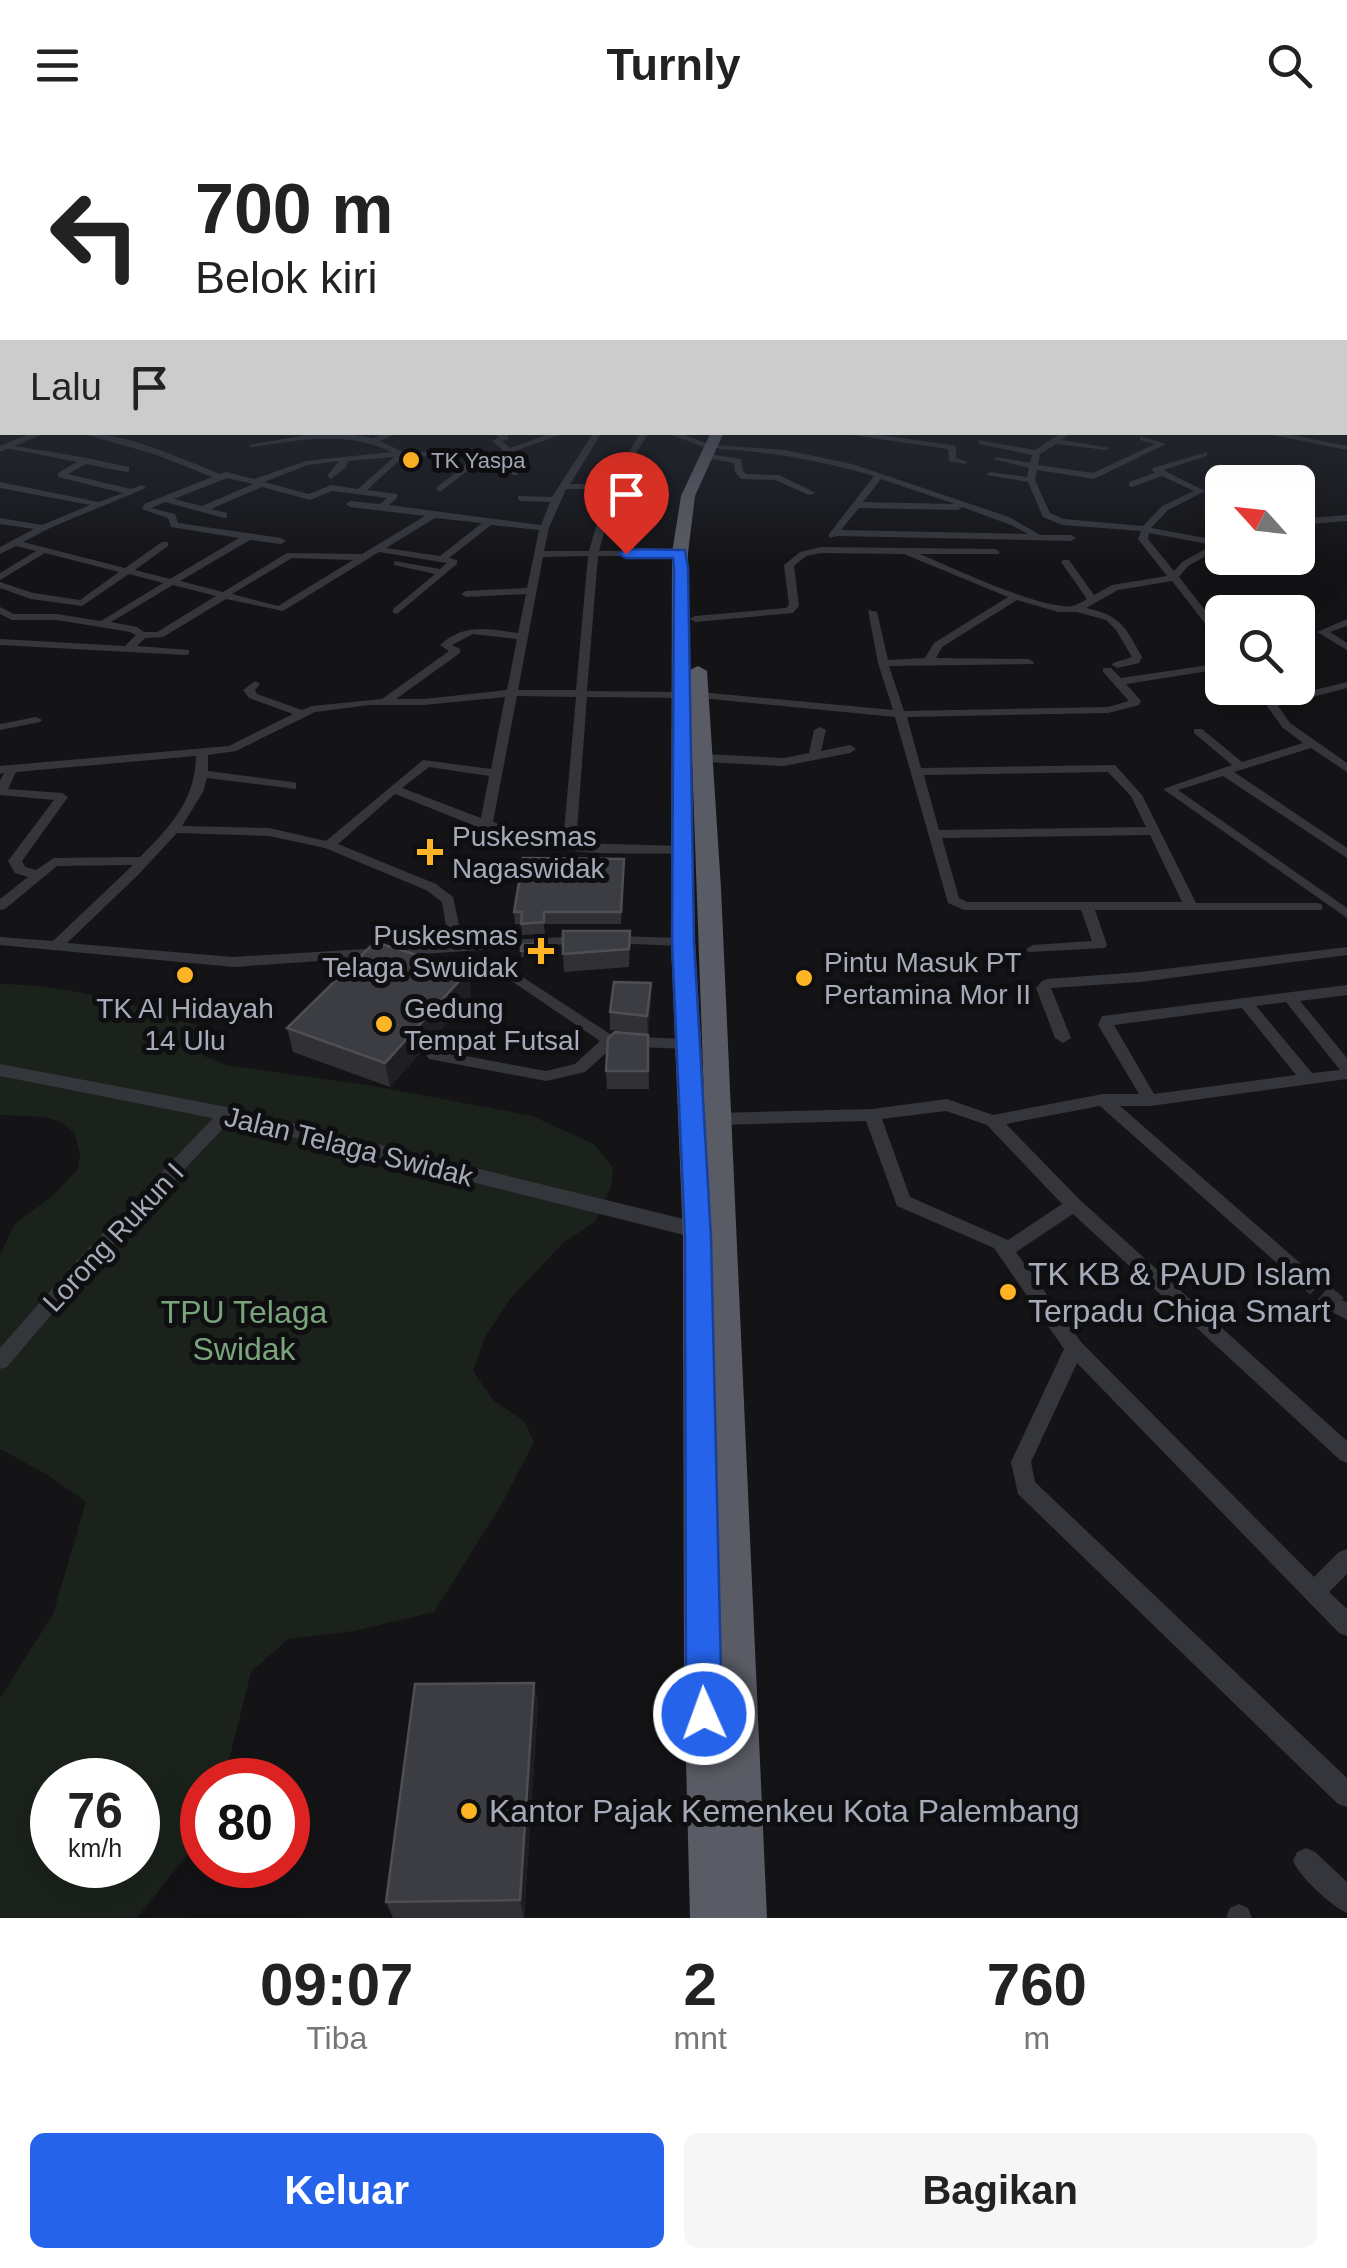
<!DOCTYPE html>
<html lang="id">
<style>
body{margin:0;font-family:Helvetica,sans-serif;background:#f6f6f6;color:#222;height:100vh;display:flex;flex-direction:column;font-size:38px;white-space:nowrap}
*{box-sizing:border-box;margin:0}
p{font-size:32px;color:#767676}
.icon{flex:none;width:55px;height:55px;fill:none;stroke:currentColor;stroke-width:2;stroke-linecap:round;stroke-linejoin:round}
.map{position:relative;height:1788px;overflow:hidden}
.drawer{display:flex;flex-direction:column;background:#fff;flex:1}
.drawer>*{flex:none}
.banner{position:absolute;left:0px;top:0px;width:1348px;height:305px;box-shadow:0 10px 40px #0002;background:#fff;color:#222;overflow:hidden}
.needle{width:65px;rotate:297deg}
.controls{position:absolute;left:1205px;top:335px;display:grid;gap:20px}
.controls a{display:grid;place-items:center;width:110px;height:110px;border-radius:15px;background:#fff;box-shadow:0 10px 40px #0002;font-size:50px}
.speed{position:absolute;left:30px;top:1628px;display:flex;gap:20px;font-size:50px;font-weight:700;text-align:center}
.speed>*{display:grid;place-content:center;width:130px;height:130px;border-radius:50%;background:#fff;box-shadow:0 10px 40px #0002;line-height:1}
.speed small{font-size:25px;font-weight:400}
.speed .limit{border:15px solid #d22;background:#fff;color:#111}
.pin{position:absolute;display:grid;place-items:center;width:85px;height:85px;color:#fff;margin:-102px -42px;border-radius:50% 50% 50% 0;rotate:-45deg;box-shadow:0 0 10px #0007}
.pin .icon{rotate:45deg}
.me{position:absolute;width:110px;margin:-55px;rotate:358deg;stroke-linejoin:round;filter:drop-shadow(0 0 8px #0008)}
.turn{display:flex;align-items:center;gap:35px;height:210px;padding:0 30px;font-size:45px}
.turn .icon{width:130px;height:130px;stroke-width:2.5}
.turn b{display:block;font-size:70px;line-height:85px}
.then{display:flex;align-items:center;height:95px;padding:0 30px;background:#0003;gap:20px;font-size:38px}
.eta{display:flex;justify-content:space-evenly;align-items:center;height:170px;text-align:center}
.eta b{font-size:60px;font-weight:600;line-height:70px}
.primary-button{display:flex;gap:20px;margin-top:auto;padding:20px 30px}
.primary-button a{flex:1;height:115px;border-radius:15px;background:#2563eb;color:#fff;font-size:40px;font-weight:600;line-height:115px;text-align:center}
.primary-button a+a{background:#f6f6f6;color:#222}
header{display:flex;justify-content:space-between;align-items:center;height:130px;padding:0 30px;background:#fff;font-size:45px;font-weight:600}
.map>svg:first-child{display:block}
.green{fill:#1a221b;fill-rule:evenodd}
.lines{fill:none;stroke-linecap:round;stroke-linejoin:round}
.minor-tunnel{stroke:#313237;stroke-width:19;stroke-dasharray:19 9;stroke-linecap:butt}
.minor{fill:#35363c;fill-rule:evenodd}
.tertiary{fill:#35363c;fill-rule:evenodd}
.trunk{fill:#595c64;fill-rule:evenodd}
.wall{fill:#303035}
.shaded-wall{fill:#1f1f23}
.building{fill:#3c3d43;stroke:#4d4f55;stroke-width:2.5}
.route{fill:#2563eb;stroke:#184099;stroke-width:2.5}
.poi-dot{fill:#ffb424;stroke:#0f0f12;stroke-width:4}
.labels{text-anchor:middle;stroke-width:10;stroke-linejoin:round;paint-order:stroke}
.far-poi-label{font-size:22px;fill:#a5abb8;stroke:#0f0f12;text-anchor:start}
.poi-label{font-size:28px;fill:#a5abb8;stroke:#0f0f12;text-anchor:start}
.street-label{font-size:28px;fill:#a5abb8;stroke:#0f0f12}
.near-poi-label{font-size:32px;fill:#a5abb8;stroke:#0f0f12;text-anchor:start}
.near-park-label{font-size:32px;fill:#7aa57c;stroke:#0f0f12}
</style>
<header><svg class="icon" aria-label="menu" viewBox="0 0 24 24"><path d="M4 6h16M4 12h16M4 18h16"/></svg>Turnly<svg class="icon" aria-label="search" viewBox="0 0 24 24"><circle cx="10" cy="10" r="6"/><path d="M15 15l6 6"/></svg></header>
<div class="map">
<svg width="1347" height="1788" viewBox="0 0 1347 1788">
<rect width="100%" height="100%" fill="#141417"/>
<path class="green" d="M 0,854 C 70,855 143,875 208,900 L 202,925 L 226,935 L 374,956 L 532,986 L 594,1014 L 613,1038 L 612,1054 L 595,1092 L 564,1112 L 510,1169 L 485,1207 L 473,1241 L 494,1271 L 524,1291 L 534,1312 L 500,1377 L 434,1482 L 354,1501 L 288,1509 L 251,1542 L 224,1650 L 202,1650 L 202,1698 L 192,1719 L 137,1788 L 0,1788 L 0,1568 L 53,1484 L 86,1372 L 46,1344 L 0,1319 L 0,1125 L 14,1095 L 51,1067 L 78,1039 L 80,1025 L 75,1004 L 63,993 L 44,987 L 0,985 ZM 52,1650 L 138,1650 L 138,1735 L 52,1735 Z"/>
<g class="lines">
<path class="minor-tunnel" d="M 1302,1145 L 1341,1178"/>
<g class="minor">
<rect x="1345" y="192" width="2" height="4"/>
<rect x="1345" y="243" width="2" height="5"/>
<rect x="0" y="262" width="2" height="5"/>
<rect x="1345" y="291" width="2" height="4"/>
<rect x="0" y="295" width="2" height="5"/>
<path d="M 77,302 C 124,302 177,327 220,344 L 226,342 L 254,349 L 306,331 L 392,322 C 342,300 304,310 252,317 L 248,315 L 312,304 L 343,303 L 372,308 L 388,302 L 401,302 L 380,311 L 403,322 L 496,323 L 503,320 L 492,311 L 499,307 L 492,302 L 508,305 L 508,309 L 502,311 L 510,318 L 555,302 L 568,302 L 504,325 L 519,334 L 518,345 L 512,345 L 512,337 L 495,327 L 485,327 L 440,362 L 436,359 L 437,357 L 475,327 L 404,326 L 367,360 L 397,364 L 397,368 L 389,375 L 541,395 L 550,372 L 521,371 L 518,370 L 518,366 L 552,367 L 594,302 L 602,302 L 570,354 L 609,354 L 641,302 L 649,302 L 616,357 L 599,421 L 680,420 L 685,423 L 680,426 L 598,426 L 587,561 L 683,562 L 689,565 L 683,568 L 587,567 L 576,713 L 684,716 L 690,720 L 684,724 C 634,723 584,726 535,715 C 487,704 441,681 395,664 L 338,714 L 436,754 L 453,767 L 463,813 L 579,806 L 586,810 L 584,813 L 233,837 L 0,815 L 0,807 L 53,811 L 133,735 L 57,736 L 5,779 L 0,780 L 0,769 L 28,747 L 15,743 L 8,731 L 54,670 L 0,665 L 0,651 L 4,643 L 0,644 L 0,636 L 229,616 L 293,584 L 249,568 L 243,560 L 255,551 L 260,554 L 255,560 L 257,564 L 302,580 L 312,576 L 382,569 L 449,521 L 440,515 C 464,493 488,499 518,503 L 526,464 L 466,467 L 461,464 L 466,461 L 527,458 L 539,400 L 491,395 L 449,428 L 457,430 L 457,434 L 397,484 L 393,483 L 393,479 L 435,444 L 394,435 L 394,431 L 440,439 L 447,433 L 379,422 L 283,481 L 226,469 L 163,507 L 145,508 L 137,516 L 189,520 L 189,524 L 185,525 L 0,515 L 0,509 L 125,516 L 136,505 L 130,502 L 57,490 L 12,490 L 0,484 L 0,477 L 14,484 L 57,484 L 101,491 L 163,453 L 129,444 L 82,476 L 31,469 L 0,458 L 0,452 L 33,463 L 80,470 L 119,442 L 45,423 L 0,450 L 0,443 L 36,421 L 16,416 L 0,424 L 0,417 L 34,399 L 0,394 L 0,388 L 42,395 L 90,375 L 0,358 L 0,352 L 99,372 L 123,363 L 58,347 L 58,343 L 77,332 L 6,318 L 3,318 L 3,314 L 87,328 L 129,337 L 129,341 L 126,342 L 86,334 L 68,344 L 131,359 L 142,355 L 146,358 L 52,397 L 23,412 L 125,438 L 162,412 L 168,412 L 168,416 L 135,440 L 170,449 L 239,408 L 171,397 L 168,388 L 142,379 L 144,374 L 212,347 L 157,325 ZM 394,327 L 358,359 L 331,355 L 309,364 L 264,352 L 308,335 L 339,331 L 327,346 L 331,349 L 346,337 L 348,331 ZM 227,348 L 253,354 L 202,376 L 174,369 ZM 262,357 L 310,370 L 332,361 L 387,368 L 380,374 L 350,371 L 346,374 L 350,377 L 425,386 L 362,424 L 287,423 L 223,462 L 180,451 L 250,410 L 281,414 L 286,411 L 281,408 L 178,393 L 175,384 L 151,378 L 165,372 L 224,388 L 227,387 L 227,383 L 211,379 ZM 566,359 L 607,359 L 589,421 L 544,421 L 549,398 ZM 435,388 L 482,393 L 440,426 L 386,418 ZM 588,426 L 576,560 L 518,560 L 543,427 ZM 292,428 L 353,430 L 278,476 L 232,464 ZM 173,455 L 216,466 L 157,502 L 144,502 L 137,497 L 111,492 ZM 473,504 L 517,509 L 507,560 L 424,569 L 396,569 L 460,523 L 460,519 L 452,515 ZM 517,566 L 576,567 L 563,712 L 537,707 L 493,692 ZM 505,567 L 491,639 L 423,630 L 326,711 L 269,698 L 182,696 L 203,662 L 207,648 L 296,659 L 296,653 L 292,652 L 208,641 L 208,625 L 236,621 L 315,582 L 370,575 L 424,575 ZM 196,626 C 195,671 170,697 140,727 L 54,728 L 36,740 L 25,737 L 22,731 L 68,667 L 62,663 L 8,659 L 16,642 ZM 429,637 L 489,646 L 481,688 L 402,658 ZM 177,703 L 269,706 L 325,718 L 426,760 L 442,772 L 449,814 L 233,827 L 67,813 L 138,745 Z"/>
<path d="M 664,302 L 677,302 L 713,316 L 706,318 Z"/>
<path d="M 831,302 L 858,302 L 952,315 L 956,317 L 956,328 L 968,332 L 964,334 L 949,331 L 948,319 Z"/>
<path d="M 1062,302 L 1072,302 L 1062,310 L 1110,318 L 1106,320 L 1056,314 L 1040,324 L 1038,335 L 1093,343 L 1155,314 L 1140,310 L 1140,306 L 1166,314 L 1094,349 L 1037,340 L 1035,350 L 1050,383 L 1064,389 L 1143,396 L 1162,376 L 1194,361 L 1162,346 L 1132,357 L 1129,356 L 1129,352 L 1155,343 L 1152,340 L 1153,338 L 1207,322 L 1207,326 L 1163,340 L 1205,361 L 1168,380 L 1151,398 L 1222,411 L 1222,417 L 1188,436 L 1179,447 L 1222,502 L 1222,511 L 1218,510 L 1172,451 L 1118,460 L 1086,478 C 1121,485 1126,498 1142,527 L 1139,533 L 1117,538 L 1112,535 L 1113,533 L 1132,527 L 1116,500 L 1106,490 L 1077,482 L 1058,482 L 1017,470 L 942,517 L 936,528 L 1029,529 L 1034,532 L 1033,534 L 889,536 L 904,581 L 1108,577 L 1129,571 L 1103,542 L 1103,538 L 1111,538 L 1121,548 L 1222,533 L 1222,539 L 1126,554 L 1141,571 L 1139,575 L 1108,583 L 907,587 L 921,638 L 1115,635 L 1142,665 L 1196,773 L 1316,773 L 1321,774 L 1323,777 L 1321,780 L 1095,780 L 1107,815 L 1105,818 L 1028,822 L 1026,819 L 1033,815 L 1092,811 L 1081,780 L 964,780 L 948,773 L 895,587 L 700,568 L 694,565 L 700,562 L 893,580 L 878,533 L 868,480 L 877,482 L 888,530 L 925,528 L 934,513 L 1008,467 L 904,424 L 821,423 L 806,426 L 794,436 L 799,476 L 793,483 L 695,492 L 690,489 L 695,486 L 786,478 L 789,475 L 784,435 L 800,422 L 821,417 L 995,419 L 1000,422 L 998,424 L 920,424 C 951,437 1044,481 1072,476 C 1077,475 1082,472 1087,469 L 1061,432 L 1063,430 L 1069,430 L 1094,465 L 1112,455 L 1167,446 L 1138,409 L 1141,401 L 1062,395 L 1043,387 L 1028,352 L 986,345 L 990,342 L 1027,347 L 1029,338 L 993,329 L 997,327 L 1030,333 L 1032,325 L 979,314 L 979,310 L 1035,320 ZM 1149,403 L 1213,415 L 1182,432 L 1174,441 L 1148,409 ZM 1108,642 L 1131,666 L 1146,697 L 939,700 L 924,645 ZM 1150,705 L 1182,772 L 967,772 L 959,768 L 942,708 Z"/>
<path d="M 1257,302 L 1277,302 L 1347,316 L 1347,320 Z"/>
<path d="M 717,315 L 785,320 L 852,334 L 1009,387 L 1040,405 L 1071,405 L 1076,408 L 1071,411 L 837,406 L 829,408 L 829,404 L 874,346 C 823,331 773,322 720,319 L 716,317 ZM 881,349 L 955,374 L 863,372 ZM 962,377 L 1011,395 L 1028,404 L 841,400 L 859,378 L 958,380 Z"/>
<path d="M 715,325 L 741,329 L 743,341 L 746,344 L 779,345 L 816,363 L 809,365 L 775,350 L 741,349 L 735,342 L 734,333 L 712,329 L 712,325 Z"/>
<path d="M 1347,385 L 1347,391 L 1298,395 L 1298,389 Z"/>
<path d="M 1347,489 L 1347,496 L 1330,502 L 1347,513 L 1347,520 L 1317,502 Z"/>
<path d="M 1347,552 L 1347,558 L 1278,576 L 1290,593 L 1347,633 L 1347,642 L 1311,618 L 1234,642 L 1347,718 L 1347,728 L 1223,646 L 1178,660 L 1347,778 L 1347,788 L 1163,659 L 1232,635 L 1194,603 L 1194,599 L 1202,599 L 1242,632 L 1303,613 L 1282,597 L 1254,558 L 1264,558 L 1273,570 Z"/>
<path d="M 36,587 L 42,590 L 40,592 L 0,600 L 0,594 Z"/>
<path d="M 820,597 L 826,600 L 821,621 L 850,615 L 856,619 L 850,623 L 784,636 L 704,632 L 698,628 L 704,624 L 784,628 L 809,623 L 814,600 Z"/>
<path d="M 612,806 L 683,808 L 690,812 L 683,816 L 607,813 L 605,810 Z"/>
<path d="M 1347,817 L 1347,825 L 1140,852 L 1051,858 L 1071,908 L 1063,913 L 1055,908 L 1036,858 L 1042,851 L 1047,849 L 1140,842 Z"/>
<path d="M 518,844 L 613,906 L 688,909 L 696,914 L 688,919 L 614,916 L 585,942 L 546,951 L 429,929 L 426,925 L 429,921 L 434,920 L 546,941 L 575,934 L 600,911 L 513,852 L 511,849 Z"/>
<path d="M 1347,855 L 1347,865 L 1300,871 L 1347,928 L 1347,949 L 1150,976 L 1120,976 L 1308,1140 L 1311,1145 L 1308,1150 L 1302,1152 L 1296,1150 L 1100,976 L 1006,994 L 1080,1070 L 1347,1311 L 1347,1333 L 1340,1330 L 1073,1084 L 1016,1122 L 1081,1212 L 1314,1447 L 1339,1422 L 1347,1419 L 1347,1444 L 1329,1462 L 1347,1479 L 1347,1506 L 1339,1503 L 1077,1233 L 1031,1332 L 1035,1352 L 1347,1648 L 1347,1677 L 1338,1674 L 1018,1364 L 1011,1332 L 1064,1219 L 994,1118 L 897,1076 L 866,991 L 718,995 L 712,993 L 710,989 L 712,985 L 718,983 L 872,979 L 947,969 L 993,985 L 1103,964 L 1139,964 L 1098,895 L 1102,886 ZM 1286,872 L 1340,940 L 1312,943 L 1256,876 ZM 1242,878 L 1296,945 L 1154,964 L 1114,895 ZM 946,981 L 987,995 L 1062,1074 L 1008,1110 L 910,1067 L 882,989 Z"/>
<path d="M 227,978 L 233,980 L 235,984 L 233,988 L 91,1138 L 7,1237 L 0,1239 L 0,1218 L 79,1128 L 221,980 Z"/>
<path d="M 1341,1170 L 1347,1172 L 1347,1190 L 1334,1183 L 1332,1178 L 1334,1173 Z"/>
<path d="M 1306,1718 L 1315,1722 L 1347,1752 L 1347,1783 C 1331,1776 1300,1747 1293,1731 L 1297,1722 Z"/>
<path d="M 1239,1774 L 1248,1778 L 1252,1788 L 1226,1788 L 1230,1778 Z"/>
</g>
<g class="tertiary">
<path d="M 34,302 L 48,302 L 0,322 L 0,316 Z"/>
<path d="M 0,934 L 227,977 L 696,1092 L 703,1094 L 706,1100 L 703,1106 L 696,1108 L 227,991 L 0,946 Z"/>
</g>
<path class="trunk" d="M 711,302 L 724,302 L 695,366 L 688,423 L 690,540 L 698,536 L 707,541 L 721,758 L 767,1788 L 690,1788 L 684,1550 L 683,1108 L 671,812 L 672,423 L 681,366 ZM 690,572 L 704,967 L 695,812 Z"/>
</g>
<g class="wall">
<path d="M 624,729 L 621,794 L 544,794 L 545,804 L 522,805 L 521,794 L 515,794 L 514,782 Z"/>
<path d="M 630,801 L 629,837 L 564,842 L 563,824 Z"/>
<path d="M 546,813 L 547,825 L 521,827 L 521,815 Z"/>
<path d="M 468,841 L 471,865 L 390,957 L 293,922 L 287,898 Z"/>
<path d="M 651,853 L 651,871 L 648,904 L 610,900 L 610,882 Z"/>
<path d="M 648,905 L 649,959 L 607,959 L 606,941 Z"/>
<path d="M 534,1553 L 538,1573 L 524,1788 L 393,1788 L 386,1772 Z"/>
</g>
<g class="shaded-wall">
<path d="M 468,841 L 471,865 L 390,957 L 385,933 Z"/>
<path d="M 651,853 L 651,871 L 648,904 L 647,886 Z"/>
<path d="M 534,1553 L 538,1573 L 524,1788 L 520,1770 Z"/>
</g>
<g class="building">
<path d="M 523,728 L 624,729 L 621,782 L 544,782 L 544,792 L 521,794 L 522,782 L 514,782 Z"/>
<path d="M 563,801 L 630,801 L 629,819 L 563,824 Z"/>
<path d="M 375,812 L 468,841 L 385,933 L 287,898 Z"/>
<path d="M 546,813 L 546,819 L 521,821 L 521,815 Z"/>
<path d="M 614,852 L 651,853 L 647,886 L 610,882 Z"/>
<path d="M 615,902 L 648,905 L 648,941 L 606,941 L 608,908 Z"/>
<path d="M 534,1553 L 520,1770 L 386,1772 L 415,1554 Z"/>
</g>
<linearGradient id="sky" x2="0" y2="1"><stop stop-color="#0b0b0d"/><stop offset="0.42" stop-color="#343a47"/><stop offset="1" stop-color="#343a47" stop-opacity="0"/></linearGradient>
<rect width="1347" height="434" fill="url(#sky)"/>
<path class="route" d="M 685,420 L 688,438 L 694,812 L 711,1108 L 722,1584 L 716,1596 L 704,1602 L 692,1596 L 686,1584 L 685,1108 L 672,812 L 674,438 L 673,428 L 626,428 L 619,424 L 626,419 Z"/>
<g class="poi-dot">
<circle cx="411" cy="330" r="10"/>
<path d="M425 707h10v10h10v10h-10v10h-10v-10h-10v-10h10z"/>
<path d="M536 806h10v10h10v10h-10v10h-10v-10h-10v-10h10z"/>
<circle cx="185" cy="845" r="10"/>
<circle cx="804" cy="848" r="10"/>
<circle cx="384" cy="894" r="10"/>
<circle cx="1008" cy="1162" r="10"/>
<circle cx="469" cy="1681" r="10"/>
</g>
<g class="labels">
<g class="far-poi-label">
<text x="431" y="338">TK Yaspa</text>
</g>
<g class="poi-label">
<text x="452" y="716">Puskesmas<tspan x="452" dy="32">Nagaswidak</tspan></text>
<text x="518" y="815" text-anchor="end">Puskesmas<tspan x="518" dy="32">Telaga Swuidak</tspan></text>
<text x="824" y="842">Pintu Masuk PT<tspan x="824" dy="32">Pertamina Mor II</tspan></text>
<text x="185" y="888" text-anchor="middle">TK Al Hidayah<tspan x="185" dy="32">14 Ulu</tspan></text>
<text x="404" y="888">Gedung<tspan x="404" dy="32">Tempat Futsal</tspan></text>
</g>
<g class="street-label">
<text transform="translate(349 1016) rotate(14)" y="10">Jalan Telaga Swidak</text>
<text transform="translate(113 1107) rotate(-47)" y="10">Lorong Rukun I</text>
</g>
<g class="near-poi-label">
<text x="1028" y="1155">TK KB &amp; PAUD Islam<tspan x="1028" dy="37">Terpadu Chiqa Smart</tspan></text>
<text x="489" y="1692">Kantor Pajak Kemenkeu Kota Palembang</text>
</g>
<g class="near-park-label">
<text x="244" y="1193">TPU Telaga<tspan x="244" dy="37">Swidak</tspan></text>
</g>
</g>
</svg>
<div class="controls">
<a><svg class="needle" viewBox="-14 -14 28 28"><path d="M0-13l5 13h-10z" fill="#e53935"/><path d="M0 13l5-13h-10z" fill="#767676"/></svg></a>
<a><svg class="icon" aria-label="search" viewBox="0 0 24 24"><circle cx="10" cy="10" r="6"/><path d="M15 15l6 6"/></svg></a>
</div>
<div class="speed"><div>76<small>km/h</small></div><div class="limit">80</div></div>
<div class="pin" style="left:626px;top:424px;background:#d93025"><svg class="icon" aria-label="arrive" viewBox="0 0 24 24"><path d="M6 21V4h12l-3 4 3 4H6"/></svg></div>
<svg class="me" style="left:704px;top:1584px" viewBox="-20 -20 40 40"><circle r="17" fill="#2563eb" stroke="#fff" stroke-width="3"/><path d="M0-11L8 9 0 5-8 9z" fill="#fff"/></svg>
<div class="banner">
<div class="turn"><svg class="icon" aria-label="left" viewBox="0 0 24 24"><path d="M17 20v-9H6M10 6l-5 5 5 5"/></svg><div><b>700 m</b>Belok kiri</div></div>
<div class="then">Lalu<svg class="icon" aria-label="arrive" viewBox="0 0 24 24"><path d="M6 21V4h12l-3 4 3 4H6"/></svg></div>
</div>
</div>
<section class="drawer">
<div class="eta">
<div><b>09:07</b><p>Tiba</p></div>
<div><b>2</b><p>mnt</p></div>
<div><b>760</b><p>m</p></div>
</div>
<div class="primary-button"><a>Keluar</a><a>Bagikan</a></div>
</section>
